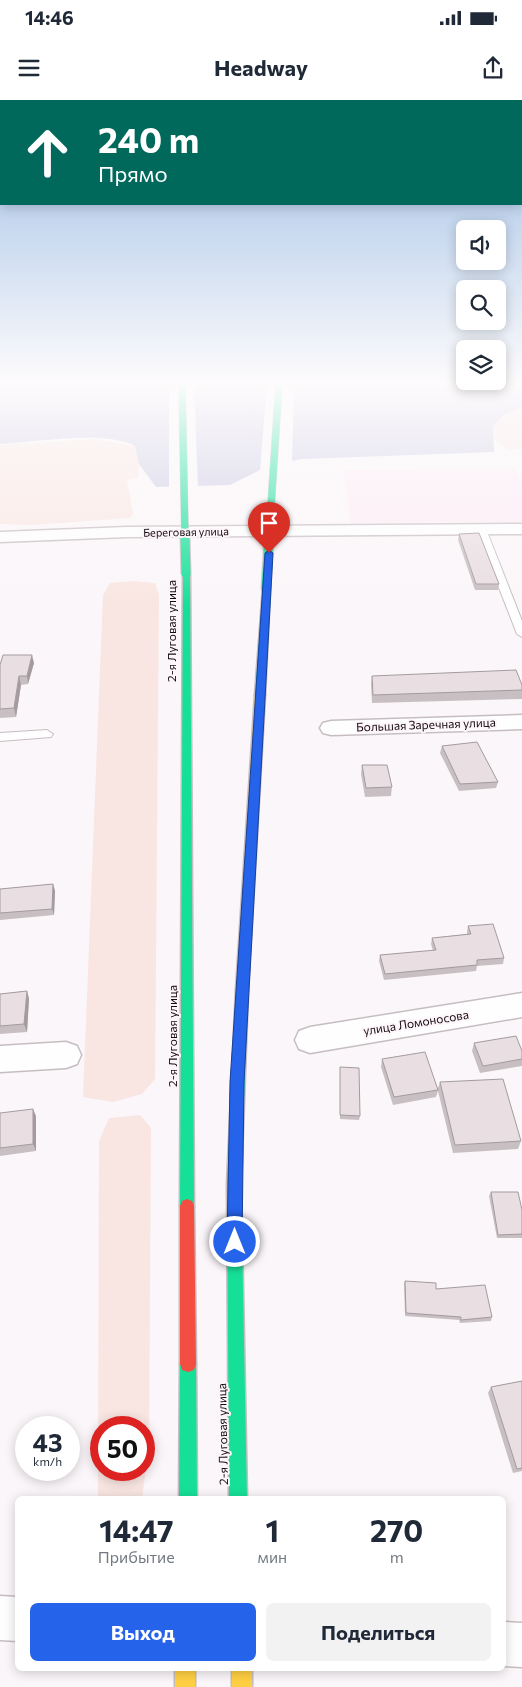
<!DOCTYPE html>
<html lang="ru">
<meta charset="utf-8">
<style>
body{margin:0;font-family:Commissioner,sans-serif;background:#f2f2f3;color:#1f2937;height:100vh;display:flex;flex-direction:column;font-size:19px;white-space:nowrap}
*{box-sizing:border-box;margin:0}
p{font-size:16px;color:#747a83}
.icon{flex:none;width:28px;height:28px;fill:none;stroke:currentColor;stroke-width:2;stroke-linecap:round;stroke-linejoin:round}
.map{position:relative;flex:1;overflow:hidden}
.panel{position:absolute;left:15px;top:1396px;width:491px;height:175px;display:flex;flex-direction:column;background:#fff;border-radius:8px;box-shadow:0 2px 12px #0003}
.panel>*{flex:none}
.top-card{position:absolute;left:0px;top:0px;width:522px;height:105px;box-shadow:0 2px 12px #0003;background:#00695c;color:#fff;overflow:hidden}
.controls{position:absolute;left:456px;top:120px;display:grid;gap:10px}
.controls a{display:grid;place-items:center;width:50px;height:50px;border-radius:8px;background:#fff;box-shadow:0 2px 12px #0003;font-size:25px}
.speed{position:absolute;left:15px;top:1316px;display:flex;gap:10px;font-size:25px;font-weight:700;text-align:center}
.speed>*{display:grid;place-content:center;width:65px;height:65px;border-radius:50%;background:#fff;box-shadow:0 2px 12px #0003;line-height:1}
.speed small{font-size:12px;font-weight:400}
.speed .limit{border:8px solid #d22;background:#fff;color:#111}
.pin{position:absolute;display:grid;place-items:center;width:42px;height:42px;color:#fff;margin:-51px -21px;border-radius:50% 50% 50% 0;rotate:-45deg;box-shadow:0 0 5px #0007}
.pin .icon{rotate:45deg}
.me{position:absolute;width:55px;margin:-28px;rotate:0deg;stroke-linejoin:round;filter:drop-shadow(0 0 4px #0008)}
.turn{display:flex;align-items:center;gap:18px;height:105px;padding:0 15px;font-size:22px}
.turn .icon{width:65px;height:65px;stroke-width:2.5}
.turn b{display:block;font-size:35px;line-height:42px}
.eta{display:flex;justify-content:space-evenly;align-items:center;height:85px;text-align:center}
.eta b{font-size:30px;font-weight:700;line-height:35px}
.primary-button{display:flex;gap:10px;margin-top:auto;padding:10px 15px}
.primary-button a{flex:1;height:58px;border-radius:8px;background:#2563eb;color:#fff;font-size:20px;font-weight:700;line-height:58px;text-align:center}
.primary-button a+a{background:#f2f2f3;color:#1f2937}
.status{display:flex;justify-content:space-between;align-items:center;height:35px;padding:0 25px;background:#fff;direction:ltr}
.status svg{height:14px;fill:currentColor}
header{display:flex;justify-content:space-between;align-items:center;height:65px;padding:0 15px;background:#fff;font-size:22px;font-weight:700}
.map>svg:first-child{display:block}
.built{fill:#fcecf5}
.green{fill:#f9e6e2;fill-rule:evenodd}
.water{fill:#cbcae1}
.pier{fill:#fbf6f9}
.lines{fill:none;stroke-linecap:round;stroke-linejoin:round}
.lane-casing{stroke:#c6bdc2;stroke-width:2}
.street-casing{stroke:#c6bdc2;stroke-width:3}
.fast-casing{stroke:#c6bdc2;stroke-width:3}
.slow-casing{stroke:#c6bdc2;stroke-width:3}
.jam-casing{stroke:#c6bdc2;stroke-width:3}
.lane{fill:#fefefe;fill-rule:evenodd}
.street{fill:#fefefe;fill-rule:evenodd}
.fast{fill:#16e098;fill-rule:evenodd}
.slow{fill:#ffcf43;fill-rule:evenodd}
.jam{fill:#f24e42;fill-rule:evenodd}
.fast-bridge-far1-casing{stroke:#c6bdc2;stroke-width:8;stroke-linecap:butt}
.fast-bridge-casing{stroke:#c6bdc2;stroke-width:11;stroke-linecap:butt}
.fast-bridge-far1{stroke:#16e098;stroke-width:7}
.fast-bridge{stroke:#16e098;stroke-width:9}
.wall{fill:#c8bfc2}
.shaded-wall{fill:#a39b9e}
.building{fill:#e9dee1;stroke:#a39b9e}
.route{fill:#2563eb;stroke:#184099}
.labels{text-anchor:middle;stroke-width:4;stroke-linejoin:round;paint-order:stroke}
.far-street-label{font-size:11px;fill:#160a11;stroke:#fcf5f9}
.street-label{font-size:12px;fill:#160a11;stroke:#fcf5f9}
</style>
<div class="status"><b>14:46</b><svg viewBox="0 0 49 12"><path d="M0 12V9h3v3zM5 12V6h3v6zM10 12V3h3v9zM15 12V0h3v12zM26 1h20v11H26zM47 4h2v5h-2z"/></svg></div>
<header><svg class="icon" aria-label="menu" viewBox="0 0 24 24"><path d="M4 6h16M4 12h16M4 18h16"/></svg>Headway<svg class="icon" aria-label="share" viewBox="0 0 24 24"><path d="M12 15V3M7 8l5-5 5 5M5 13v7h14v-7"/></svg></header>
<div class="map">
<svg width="522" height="1587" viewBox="0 0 522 1587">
<rect width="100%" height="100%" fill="#fbf6f9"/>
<path class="built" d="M 516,369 L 522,384 L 522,422 L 351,423 L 343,370 Z"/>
<g class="green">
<path d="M 522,307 L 522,349 L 508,350 L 495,340 L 493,328 L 503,315 Z"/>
<path d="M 94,339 L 135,346 L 139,364 L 138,378 L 127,380 L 133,414 L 130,418 L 31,425 L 0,424 L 0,345 Z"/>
<path d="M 133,481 L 155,483 L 159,495 L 155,979 L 142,994 L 113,1002 L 83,997 L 103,495 L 110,483 Z"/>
<path d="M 140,1015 L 151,1028 L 149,1345 L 142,1399 L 98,1399 L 99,1041 L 109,1018 ZM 101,1328 L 144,1328 L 144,1370 L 101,1370 Z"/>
</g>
<path class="water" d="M 0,284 L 522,284 L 522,307 L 503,315 L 493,327 L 494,352 L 301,359 L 268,366 L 230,385 L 156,387 L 139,364 L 135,346 C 106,330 35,342 0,344 Z"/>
<g class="pier">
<path d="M 169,284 L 194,284 L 198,388 L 169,389 Z"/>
<path d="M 267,284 L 294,284 L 292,363 L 260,371 Z"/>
</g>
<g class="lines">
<defs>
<g id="lane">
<path d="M 481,426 L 486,429 L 522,521 L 522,537 L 517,534 L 476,429 Z"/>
<path d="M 47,630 L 53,634 L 51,637 L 0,641 L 0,633 Z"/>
</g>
<g id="street">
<path d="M 522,424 L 522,434 L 127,437 L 0,442 L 0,432 L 127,427 Z"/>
<path d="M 522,615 L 522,629 L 331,635 L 323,633 L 320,628 L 323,623 L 331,621 Z"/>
<path d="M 522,893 L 522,917 L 310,953 L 299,949 L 295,940 L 299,931 L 310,927 Z"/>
<path d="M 66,942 L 77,946 L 81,955 L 77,964 L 66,968 L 0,972 L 0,946 Z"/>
<path d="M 0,1496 L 18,1497 L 18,1541 L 0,1540 Z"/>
<path d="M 504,1522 L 522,1523 L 522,1567 L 504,1566 Z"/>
</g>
<g id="fast">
<path d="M 183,472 L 190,474 L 194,1106 L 192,1111 L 187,1113 L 182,1111 L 180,1106 Z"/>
<path d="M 263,488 L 270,490 L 265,595 L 260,598 L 255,595 Z"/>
<path d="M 242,885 L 246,886 L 248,890 L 241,1084 L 247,1399 L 229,1399 L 227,1084 L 236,890 L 238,886 Z"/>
<path d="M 188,1256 L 194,1258 L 196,1264 L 197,1399 L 179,1399 L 180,1264 L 182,1258 Z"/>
</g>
<g id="slow">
<path d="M 260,592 L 265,595 L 248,890 L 246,894 L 242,895 L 238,894 L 236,890 L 255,595 Z"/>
<rect x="175" y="1569" width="20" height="18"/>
<rect x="232" y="1569" width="20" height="18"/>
</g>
<path id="jam" d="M 187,1099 L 192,1101 L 194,1106 L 196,1264 L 194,1270 L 188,1272 L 182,1270 L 180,1264 L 180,1106 L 182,1101 Z"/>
</defs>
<use href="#lane" class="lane-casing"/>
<use href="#street" class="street-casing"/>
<use href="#fast" class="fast-casing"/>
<use href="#slow" class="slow-casing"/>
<use href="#jam" class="jam-casing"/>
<use href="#lane" class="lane"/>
<use href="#street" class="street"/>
<use href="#fast" class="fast"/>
<use href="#slow" class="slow"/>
<use href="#jam" class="jam"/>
<defs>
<g id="fast-bridge-far1">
<path d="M 182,284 L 185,437"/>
<path d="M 269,437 L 279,284"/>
</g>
<g id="fast-bridge">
<path d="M 185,436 L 186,474"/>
<path d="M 266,490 L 269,436"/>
</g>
</defs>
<use href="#fast-bridge-far1" class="fast-bridge-far1-casing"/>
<use href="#fast-bridge" class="fast-bridge-casing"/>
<use href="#fast-bridge-far1" class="fast-bridge-far1"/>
<use href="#fast-bridge" class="fast-bridge"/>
</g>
<g class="wall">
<path d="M 459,434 L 499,484 L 498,490 L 475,490 L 458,440 Z"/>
<path d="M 34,563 L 28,584 L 21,585 L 16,617 L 0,618 L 0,565 Z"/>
<path d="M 372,576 L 522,585 L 522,599 L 372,603 L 371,584 Z"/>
<path d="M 442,646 L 498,682 L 496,688 L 459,691 L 440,653 Z"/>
<path d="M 362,665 L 392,687 L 391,696 L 365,697 L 361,674 Z"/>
<path d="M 53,784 L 55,791 L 54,815 L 0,820 L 0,789 Z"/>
<path d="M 468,826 L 504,858 L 503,864 L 477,866 L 476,871 L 384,880 L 379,861 L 380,855 L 433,851 L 431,844 L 432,838 L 467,834 L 467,832 Z"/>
<path d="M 27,891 L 29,899 L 27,932 L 0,934 L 0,894 Z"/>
<path d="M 474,943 L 522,951 L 522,966 L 480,973 L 472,951 Z"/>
<path d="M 382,959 L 438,988 L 440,982 L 521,1041 L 518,1049 L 453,1053 L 438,991 L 436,997 L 393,1005 L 381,967 Z"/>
<path d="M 340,967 L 360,1016 L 359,1020 L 340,1019 Z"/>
<path d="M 0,1013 L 36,1016 L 36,1051 L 0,1056 Z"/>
<path d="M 491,1092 L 522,1110 L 522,1138 L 497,1138 L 489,1096 Z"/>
<path d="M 405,1181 L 436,1189 L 492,1217 L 491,1221 L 460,1223 L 459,1220 L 405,1216 L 404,1184 Z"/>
<path d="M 522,1281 L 522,1371 L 513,1373 L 488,1293 L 491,1287 Z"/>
</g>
<g class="shaded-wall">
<path d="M 32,555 L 34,563 L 28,584 L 27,576 Z"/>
<path d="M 19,576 L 21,585 L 16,617 L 14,608 Z"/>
<path d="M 53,784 L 55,791 L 54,815 L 52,809 Z"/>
<path d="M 27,891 L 29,899 L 27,932 L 24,924 Z"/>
<path d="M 33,1009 L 36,1016 L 36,1051 L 33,1044 Z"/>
</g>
<g class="building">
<path d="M 479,433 L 499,484 L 476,484 L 459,434 Z"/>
<path d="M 3,555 L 32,555 L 27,576 L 19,576 L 14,608 L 0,609 L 0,565 Z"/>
<path d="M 516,570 L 522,585 L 522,590 L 373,595 L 372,576 Z"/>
<path d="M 477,642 L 498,682 L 460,684 L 442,646 Z"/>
<path d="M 362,665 L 387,665 L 392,687 L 366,688 Z"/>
<path d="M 53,784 L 52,809 L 0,813 L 0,789 Z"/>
<path d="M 493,824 L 504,858 L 477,860 L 477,865 L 385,874 L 380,855 L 436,850 L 432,838 L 471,834 L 468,826 Z"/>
<path d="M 27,891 L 24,924 L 0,926 L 0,894 Z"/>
<path d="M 516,936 L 522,951 L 522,959 L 483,966 L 474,943 Z"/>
<path d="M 425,952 L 438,990 L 394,997 L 382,959 Z"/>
<path d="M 340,967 L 359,968 L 360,1016 L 340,1015 Z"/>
<path d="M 503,979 L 521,1041 L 455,1045 L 440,982 Z"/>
<path d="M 33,1009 L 33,1044 L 0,1048 L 0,1013 Z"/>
<path d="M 491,1092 L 518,1092 L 522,1110 L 522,1134 L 498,1135 Z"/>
<path d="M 405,1181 L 436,1183 L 436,1189 L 485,1185 L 492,1217 L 461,1220 L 461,1217 L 406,1213 Z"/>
<path d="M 522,1281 L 522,1368 L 517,1369 L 491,1287 Z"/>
</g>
<linearGradient id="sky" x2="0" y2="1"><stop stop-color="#9cbde5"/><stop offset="0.56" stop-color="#fdfbfc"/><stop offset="1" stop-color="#fdfbfc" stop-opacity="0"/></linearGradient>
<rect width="522" height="506" fill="url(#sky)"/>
<path class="route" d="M 269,450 L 273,453 L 244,982 L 242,1142 L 240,1148 L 235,1150 L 230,1148 L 227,1142 L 230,982 L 265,453 Z"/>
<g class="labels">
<g class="far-street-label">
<text transform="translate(186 432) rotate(-1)" y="4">Береговая улица</text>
</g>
<g class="street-label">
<text transform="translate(172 531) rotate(-90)" y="4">2-я Луговая улица</text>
<text transform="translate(426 625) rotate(-2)" y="4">Большая Заречная улица</text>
<text transform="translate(416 923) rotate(-9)" y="4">улица Ломоносова</text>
<text transform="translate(173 936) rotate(-90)" y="4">2-я Луговая улица</text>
<text transform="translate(223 1334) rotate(-91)" y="4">2-я Луговая улица</text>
</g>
</g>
</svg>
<div class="controls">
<a><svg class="icon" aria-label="sound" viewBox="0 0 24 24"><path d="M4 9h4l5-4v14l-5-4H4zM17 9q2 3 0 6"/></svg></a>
<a><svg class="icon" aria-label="search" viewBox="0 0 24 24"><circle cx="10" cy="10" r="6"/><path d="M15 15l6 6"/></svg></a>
<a><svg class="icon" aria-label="layers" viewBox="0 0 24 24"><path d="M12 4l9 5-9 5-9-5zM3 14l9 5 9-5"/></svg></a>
</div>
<div class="speed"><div>43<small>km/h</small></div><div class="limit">50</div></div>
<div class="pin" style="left:269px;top:453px;background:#d93025"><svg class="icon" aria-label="arrive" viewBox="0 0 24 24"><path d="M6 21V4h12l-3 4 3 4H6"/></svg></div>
<svg class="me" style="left:235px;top:1142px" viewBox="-20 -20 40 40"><circle r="17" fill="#2563eb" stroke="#fff" stroke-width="3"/><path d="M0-11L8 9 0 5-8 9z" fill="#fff"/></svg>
<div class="top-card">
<div class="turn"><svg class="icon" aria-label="ahead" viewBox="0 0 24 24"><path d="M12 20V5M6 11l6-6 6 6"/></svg><div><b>240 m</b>Прямо</div></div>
</div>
<section class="panel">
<div class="eta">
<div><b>14:47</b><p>Прибытие</p></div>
<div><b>1</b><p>мин</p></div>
<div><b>270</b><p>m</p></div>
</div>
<div class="primary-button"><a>Выход</a><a>Поделиться</a></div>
</section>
</div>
